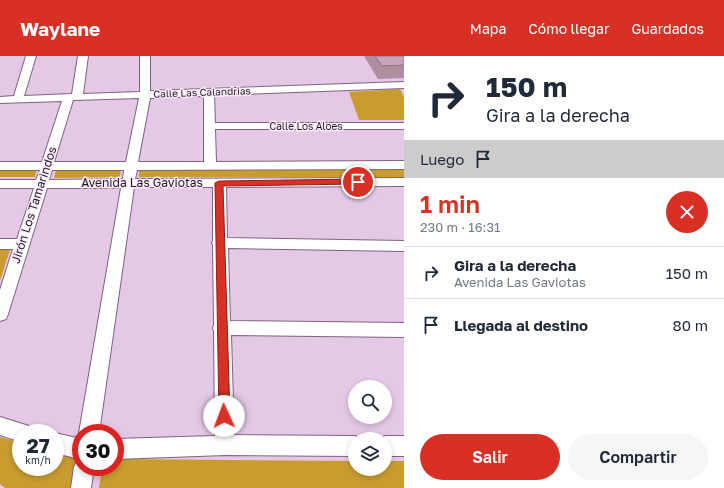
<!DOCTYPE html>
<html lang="es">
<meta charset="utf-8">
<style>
body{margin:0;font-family:"Golos Text",sans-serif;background:#f6f6f7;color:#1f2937;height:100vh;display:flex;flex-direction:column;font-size:15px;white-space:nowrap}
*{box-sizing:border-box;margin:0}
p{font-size:13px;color:#747a83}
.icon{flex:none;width:22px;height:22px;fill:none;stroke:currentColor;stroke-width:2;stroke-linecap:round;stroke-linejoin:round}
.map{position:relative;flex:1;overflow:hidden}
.sheet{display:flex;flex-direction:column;background:#fff;width:320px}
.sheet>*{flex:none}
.hud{background:#fff;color:#1f2937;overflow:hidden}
.fabs{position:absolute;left:348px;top:324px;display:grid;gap:8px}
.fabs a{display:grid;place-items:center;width:44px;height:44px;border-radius:50%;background:#fff;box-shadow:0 2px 6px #0003;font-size:20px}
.speed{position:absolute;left:12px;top:368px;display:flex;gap:8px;font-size:20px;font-weight:700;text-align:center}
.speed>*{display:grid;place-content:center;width:52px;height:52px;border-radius:50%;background:#fff;box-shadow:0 2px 6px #0003;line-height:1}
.speed small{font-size:10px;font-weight:400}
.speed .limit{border:6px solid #d22;background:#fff;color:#111}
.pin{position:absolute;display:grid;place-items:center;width:34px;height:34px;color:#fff;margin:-17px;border:2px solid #fff;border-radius:50%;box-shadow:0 1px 4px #0007}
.me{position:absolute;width:44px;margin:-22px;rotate:358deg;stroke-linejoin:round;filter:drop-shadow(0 0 3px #0008)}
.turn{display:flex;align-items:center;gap:14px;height:84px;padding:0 16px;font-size:18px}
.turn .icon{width:52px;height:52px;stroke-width:2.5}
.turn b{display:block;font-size:28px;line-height:34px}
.then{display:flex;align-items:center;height:38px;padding:0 16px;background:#0003;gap:8px;font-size:15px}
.round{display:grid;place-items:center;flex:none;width:42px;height:42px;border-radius:21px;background:#f6f6f7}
.summary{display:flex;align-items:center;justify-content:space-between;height:68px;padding:0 16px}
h1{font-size:24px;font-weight:600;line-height:30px;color:#d93025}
.action{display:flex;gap:8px;margin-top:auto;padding:8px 16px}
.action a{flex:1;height:46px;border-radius:24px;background:#d93025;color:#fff;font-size:16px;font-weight:600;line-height:46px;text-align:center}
.action a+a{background:#f6f6f7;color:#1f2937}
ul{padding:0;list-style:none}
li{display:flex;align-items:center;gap:12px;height:52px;padding:0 16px;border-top:1px solid #e0e1e3}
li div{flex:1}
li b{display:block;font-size:15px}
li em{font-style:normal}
header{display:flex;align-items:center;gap:24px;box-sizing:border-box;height:56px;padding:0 20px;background:#d93025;color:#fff}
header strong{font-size:19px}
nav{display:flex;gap:22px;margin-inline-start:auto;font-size:14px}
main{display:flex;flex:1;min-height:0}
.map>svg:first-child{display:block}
.green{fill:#c99c30}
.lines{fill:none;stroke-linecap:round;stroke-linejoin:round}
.minor-casing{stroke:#7e647f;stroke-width:2}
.minor{fill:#fff;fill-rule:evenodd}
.wall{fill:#ae8e9f}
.building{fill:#caa5b9;stroke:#8d7482}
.route{fill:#d93025;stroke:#8d1f18}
.labels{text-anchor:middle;stroke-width:3;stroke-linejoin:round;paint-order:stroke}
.far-street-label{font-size:10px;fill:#221823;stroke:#fdeefd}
.street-label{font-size:12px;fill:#221823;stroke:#fdeefd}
</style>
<header>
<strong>Waylane</strong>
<nav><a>Mapa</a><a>Cómo llegar</a><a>Guardados</a></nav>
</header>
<main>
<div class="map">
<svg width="404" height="432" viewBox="0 0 404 432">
<rect width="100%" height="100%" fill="#e5c7e6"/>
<g class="green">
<path d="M 400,33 L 404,41 L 404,64 L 359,64 L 349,36 Z"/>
<path d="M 0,112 L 37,112 L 35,121 L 0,121 Z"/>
<path d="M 121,112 L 120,121 L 54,122 L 56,113 Z"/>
<rect x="139" y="112" width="265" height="9"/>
<path d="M 0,194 L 10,194 L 0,225 Z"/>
<path d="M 0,381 L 21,387 L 21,411 L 55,411 L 55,394 L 79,399 L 74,432 L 5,432 L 0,428 Z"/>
<path d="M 115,403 L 355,405 L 355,413 L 385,413 L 385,405 L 404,405 L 404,432 L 99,432 L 102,411 L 115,411 Z"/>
</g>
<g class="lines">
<defs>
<g id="minor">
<path d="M 26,0 L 36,0 L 24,40 L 72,38 L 78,0 L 88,0 L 83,38 L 140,36 L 140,0 L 150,0 L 150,35 L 404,26 L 404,32 L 214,39 L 215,67 L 404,67 L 404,73 L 215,73 L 216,106 L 404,105 L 404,113 L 137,114 L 135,123 L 404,122 L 404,130 L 226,131 L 227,182 L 404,185 L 404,195 L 228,192 L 230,265 L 404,267 L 404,281 L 231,279 L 234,379 L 355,380 L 361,383 L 355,383 L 355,400 L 225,399 L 115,403 L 115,383 L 215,380 L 214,275 L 213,272 L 214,269 L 213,189 L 212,187 L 213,185 L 213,131 L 134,131 L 99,377 L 81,377 L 81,381 L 79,377 L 121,132 L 47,132 L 8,258 L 6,263 L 0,265 L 0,234 L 13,193 L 0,193 L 0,183 L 17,183 L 34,132 L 0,132 L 0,124 L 36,124 L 40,114 L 0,114 L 0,106 L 42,106 L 62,45 L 0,47 L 0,41 L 14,40 ZM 204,40 L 204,106 L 138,106 L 150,42 ZM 139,42 L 126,106 L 54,106 L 73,44 ZM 52,114 L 124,114 L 123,123 L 49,124 Z"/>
<path d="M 0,361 L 29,370 L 32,377 L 21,377 L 21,386 L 0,379 Z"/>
<path d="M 55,377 L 81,383 L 81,411 L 94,411 L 91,432 L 71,432 L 74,411 L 77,404 L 80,403 L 55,397 Z"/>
<path d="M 385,380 L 404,380 L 404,400 L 385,400 L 385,383 L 379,383 Z"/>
</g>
</defs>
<use href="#minor" class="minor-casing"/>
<use href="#minor" class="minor"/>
</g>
<path class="wall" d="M 364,0 L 404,0 L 404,22 L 378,23 Z"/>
<path class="building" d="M 375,0 L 404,0 L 404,9 L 382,10 Z"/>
<path class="route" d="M 358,123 L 362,126 L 360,128 L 223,130 L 230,360 L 228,364 L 224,365 L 220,364 L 219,360 L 215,127 L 219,125 Z"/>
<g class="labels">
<g class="far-street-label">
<text transform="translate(202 36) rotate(-2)" y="4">Calle Las Calandrias</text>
<text x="306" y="74">Calle Los Aloes</text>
</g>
<g class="street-label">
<text x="142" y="131">Avenida Las Gaviotas</text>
<text transform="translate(34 149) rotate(-72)" y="4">Jirón Los Tamarindos</text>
</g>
</g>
</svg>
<div class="fabs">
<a><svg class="icon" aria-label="search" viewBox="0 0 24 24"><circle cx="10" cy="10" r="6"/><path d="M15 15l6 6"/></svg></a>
<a><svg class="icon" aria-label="layers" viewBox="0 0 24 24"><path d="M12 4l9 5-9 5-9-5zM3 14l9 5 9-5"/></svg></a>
</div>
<div class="speed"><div>27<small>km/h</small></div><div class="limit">30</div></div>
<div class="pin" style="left:358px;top:126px;background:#d93025"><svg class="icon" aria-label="arrive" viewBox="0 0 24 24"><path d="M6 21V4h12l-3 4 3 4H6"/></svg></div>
<svg class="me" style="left:224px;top:360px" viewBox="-20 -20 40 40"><circle r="19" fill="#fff"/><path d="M0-13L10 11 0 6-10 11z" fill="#d93025"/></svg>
</div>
<section class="sheet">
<div class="hud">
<div class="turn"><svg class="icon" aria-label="right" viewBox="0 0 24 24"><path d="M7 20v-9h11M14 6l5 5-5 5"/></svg><div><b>150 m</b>Gira a la derecha</div></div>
<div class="then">Luego<svg class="icon" aria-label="arrive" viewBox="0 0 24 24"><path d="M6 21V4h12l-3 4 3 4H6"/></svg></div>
</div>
<div class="summary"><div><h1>1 min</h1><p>230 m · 16:31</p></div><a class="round" style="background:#d93025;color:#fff"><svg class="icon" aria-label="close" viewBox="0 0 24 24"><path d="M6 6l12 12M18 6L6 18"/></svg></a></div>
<ul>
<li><svg class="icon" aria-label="right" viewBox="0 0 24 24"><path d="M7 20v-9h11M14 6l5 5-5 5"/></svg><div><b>Gira a la derecha</b><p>Avenida Las Gaviotas</p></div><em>150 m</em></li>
<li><svg class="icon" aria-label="arrive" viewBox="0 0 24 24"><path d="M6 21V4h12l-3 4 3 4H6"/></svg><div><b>Llegada al destino</b></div><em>80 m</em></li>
</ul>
<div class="action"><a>Salir</a><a>Compartir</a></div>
</section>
</main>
